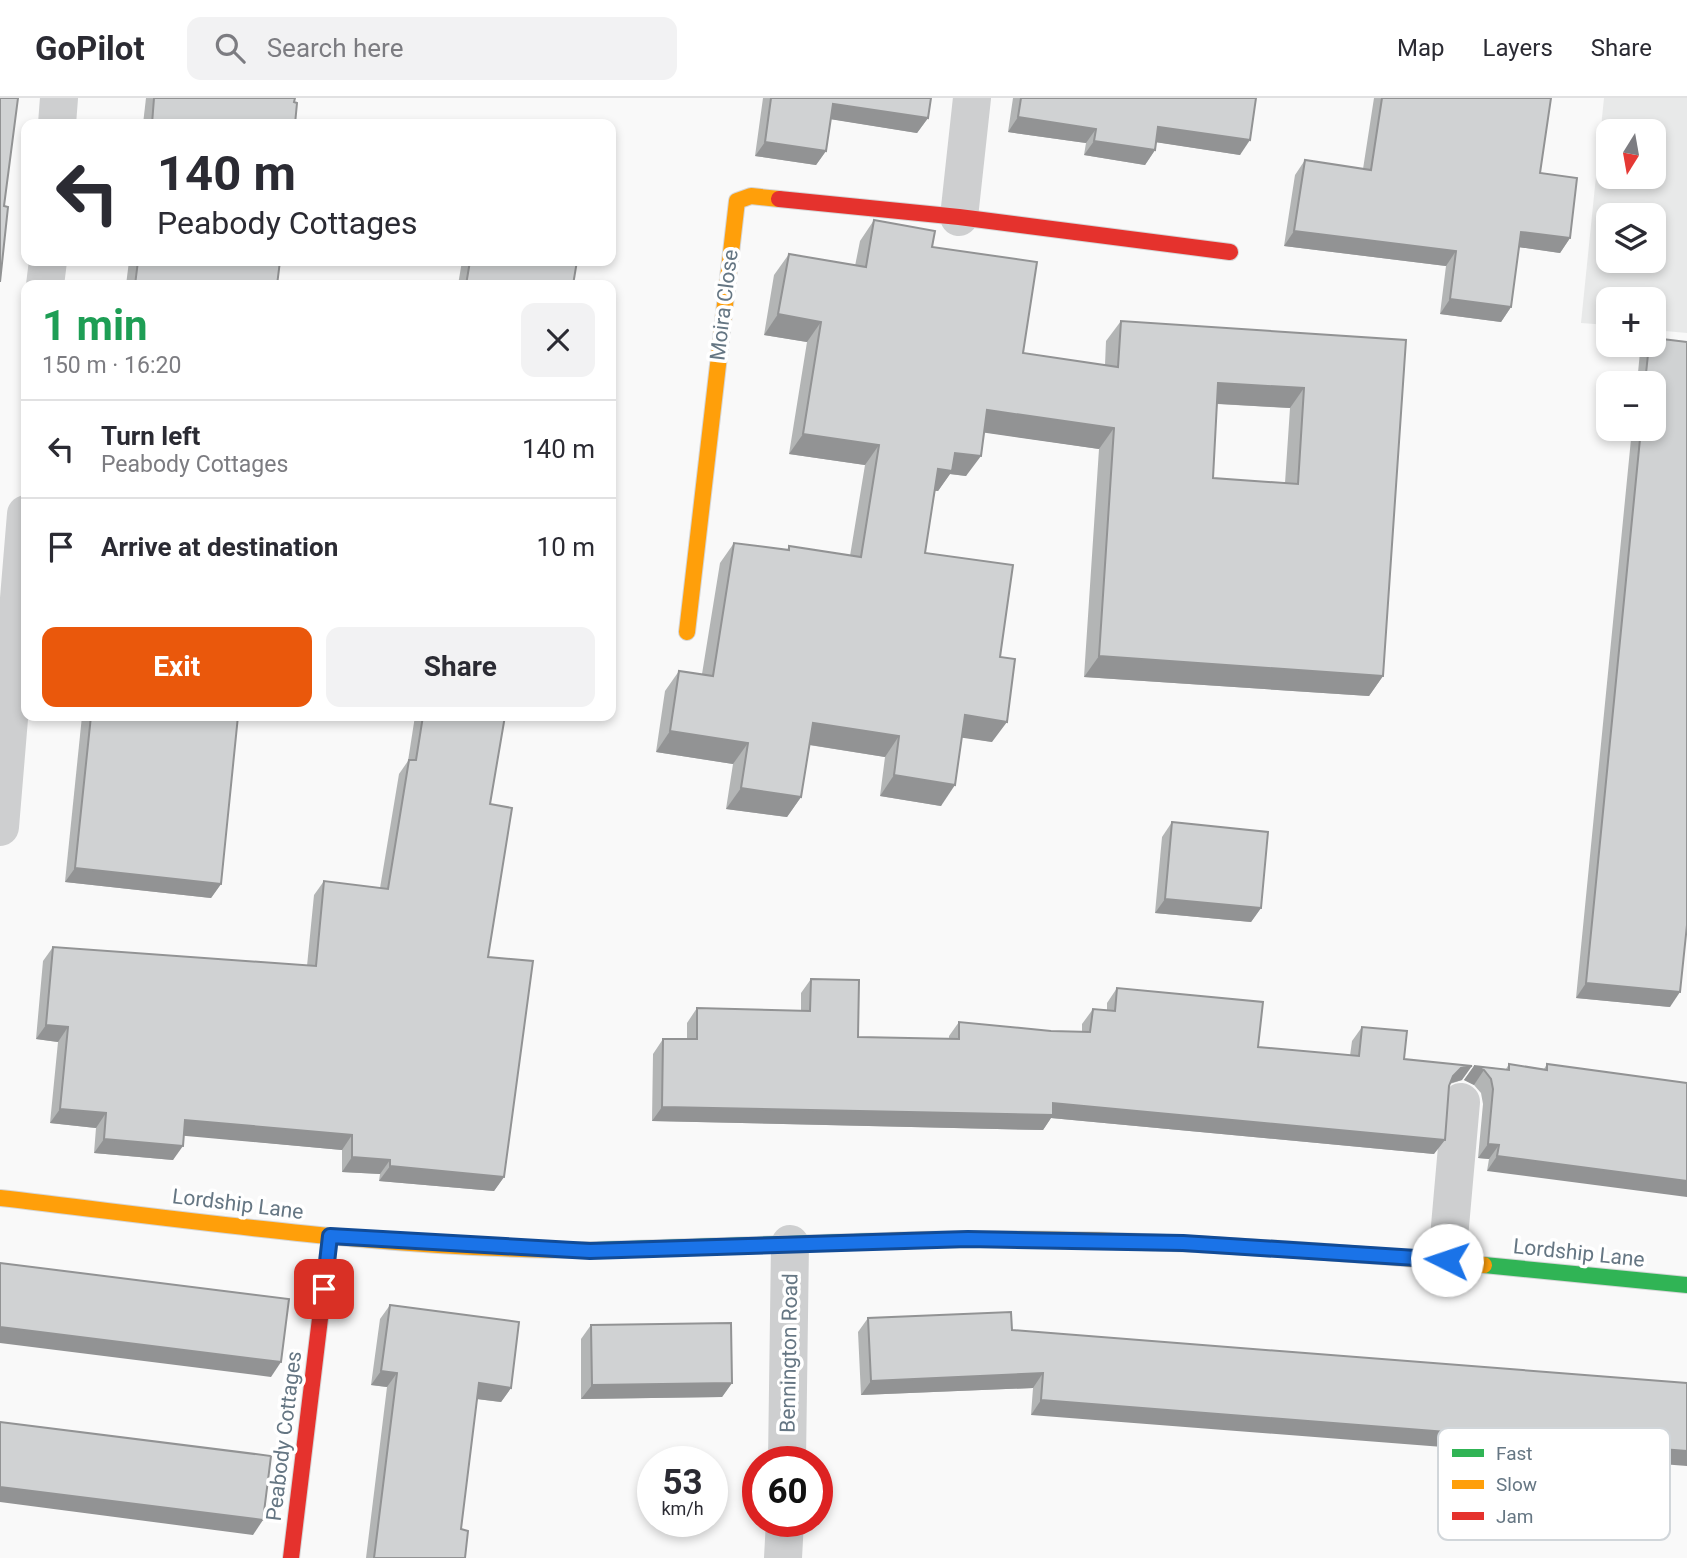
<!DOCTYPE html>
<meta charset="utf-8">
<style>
body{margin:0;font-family:Roboto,sans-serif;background:#f2f2f3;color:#2b2b33;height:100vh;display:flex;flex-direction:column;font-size:26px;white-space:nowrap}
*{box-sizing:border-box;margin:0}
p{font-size:23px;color:#7c7c81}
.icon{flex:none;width:38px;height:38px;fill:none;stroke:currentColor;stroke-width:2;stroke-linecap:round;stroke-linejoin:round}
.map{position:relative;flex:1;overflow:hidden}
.side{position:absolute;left:21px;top:182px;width:595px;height:441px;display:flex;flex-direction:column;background:#fff;border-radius:14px;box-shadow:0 4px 10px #0003}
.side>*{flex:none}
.banner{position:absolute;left:21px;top:21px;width:595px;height:147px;border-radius:14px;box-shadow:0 4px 10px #0003;background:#fff;color:#2b2b33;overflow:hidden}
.needle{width:46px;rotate:191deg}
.buttons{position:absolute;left:1596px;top:21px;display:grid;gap:14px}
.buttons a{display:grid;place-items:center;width:70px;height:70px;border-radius:14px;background:#fff;box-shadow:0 4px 10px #0003;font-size:35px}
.speed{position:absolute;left:637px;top:1348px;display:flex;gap:14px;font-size:35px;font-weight:700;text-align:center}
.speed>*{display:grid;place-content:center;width:91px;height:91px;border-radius:50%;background:#fff;box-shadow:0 4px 10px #0003;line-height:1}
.speed small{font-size:18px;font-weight:400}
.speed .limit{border:10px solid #d22;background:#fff;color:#111}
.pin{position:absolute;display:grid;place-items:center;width:60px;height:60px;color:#fff;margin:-30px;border-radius:14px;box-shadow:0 4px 10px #0006}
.me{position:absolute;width:77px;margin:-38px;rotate:274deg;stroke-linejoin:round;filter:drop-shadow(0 0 5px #0008)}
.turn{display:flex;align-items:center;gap:24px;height:147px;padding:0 21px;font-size:32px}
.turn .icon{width:91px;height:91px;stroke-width:2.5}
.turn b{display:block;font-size:49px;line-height:60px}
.round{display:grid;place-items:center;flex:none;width:74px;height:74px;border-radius:14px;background:#f2f2f3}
.head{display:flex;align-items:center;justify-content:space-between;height:119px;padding:0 21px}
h1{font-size:42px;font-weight:700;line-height:52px;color:#1e9e55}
.action{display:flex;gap:14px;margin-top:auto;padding:14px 21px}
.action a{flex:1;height:80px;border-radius:14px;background:#ea580c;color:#fff;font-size:28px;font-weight:700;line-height:80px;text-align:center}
.action a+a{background:#f2f2f3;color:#2b2b33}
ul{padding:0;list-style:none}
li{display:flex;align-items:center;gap:21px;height:98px;padding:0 21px;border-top:2px solid #e1e1e2}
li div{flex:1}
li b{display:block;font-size:26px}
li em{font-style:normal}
header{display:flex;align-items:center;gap:42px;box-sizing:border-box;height:98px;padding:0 35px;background:#fff;border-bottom:2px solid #e1e1e2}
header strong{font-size:33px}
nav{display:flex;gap:38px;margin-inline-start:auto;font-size:24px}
.search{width:490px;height:63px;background:#f2f2f3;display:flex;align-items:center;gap:18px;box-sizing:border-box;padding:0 24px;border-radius:14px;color:#7c7c81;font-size:26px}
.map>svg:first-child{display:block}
.built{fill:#e8e9e9;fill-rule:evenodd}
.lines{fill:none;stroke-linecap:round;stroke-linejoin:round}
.fast-casing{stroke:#d5d6d7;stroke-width:18}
.slow-casing{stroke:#d5d6d7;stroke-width:18}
.jam-casing{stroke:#d5d6d7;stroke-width:18}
.street{stroke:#cecfd0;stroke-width:38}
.fast{stroke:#30b455;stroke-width:16}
.slow{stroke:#ff9f0a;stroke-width:16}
.jam{stroke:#e5322d;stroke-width:16}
.wall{fill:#b3b5b5;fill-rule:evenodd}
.shaded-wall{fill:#929394}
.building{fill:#d0d2d3;stroke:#929394;stroke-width:2;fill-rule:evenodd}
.route-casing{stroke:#114b97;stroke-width:18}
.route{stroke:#1a73e8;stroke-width:12}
.labels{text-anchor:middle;stroke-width:7;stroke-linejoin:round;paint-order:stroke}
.street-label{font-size:21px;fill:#657683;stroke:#fff}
.key{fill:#fff;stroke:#d1d6da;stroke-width:2}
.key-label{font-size:19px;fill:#657683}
</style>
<header>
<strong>GoPilot</strong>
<div class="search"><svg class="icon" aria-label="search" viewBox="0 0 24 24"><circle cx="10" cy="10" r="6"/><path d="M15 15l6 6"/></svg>Search here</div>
<nav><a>Map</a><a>Layers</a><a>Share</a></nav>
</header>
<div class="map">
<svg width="1687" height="1460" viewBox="0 0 1687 1460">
<rect width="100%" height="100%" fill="#f9f9f9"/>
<path class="built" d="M 1604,0 L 1687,0 L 1687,235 L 1654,232 L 1654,201 L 1608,201 L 1608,227 L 1581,225 ZM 1608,33 L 1654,33 L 1654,79 L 1608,79 ZM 1608,117 L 1654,117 L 1654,163 L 1608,163 Z"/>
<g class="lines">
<defs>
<g id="fast">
<path d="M 597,1152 L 886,1143"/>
<path d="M 1484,1167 L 1687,1187"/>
</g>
<g id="slow">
<path d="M 687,534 L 737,103 L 751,98 L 779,101"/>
<path d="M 0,1100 C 198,1123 398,1153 597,1152"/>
<path d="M 886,1143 C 1086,1136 1285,1149 1484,1167"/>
</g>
<g id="jam">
<path d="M 779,101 L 959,119 L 1230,154"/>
<path d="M 291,1460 L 330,1138"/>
</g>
</defs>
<use href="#fast" class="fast-casing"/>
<use href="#slow" class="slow-casing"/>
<use href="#jam" class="jam-casing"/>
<g class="street">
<path d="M 57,26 L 59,0"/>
<path d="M 959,119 L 972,0"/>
<path d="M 45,187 L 48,163"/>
<path d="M 0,729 L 26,416"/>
<path d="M 1447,1162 L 1461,1004"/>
<path d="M 787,1363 L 790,1146"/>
<path d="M 783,1460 L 785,1423"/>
</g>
<use href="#fast" class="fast"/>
<use href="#slow" class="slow"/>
<use href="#jam" class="jam"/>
</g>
<g class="wall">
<path d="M 146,0 L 295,0 L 295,26 L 143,26 Z"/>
<path d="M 763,0 L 931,0 L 928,20 L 917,35 L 831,21 L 826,53 L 816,67 L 755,58 Z"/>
<path d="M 1013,0 L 1256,0 L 1240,57 L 1156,44 L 1155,52 L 1145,67 L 1084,57 L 1086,45 L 1008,34 Z"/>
<path d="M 1374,0 L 1551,0 L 1540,75 L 1570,140 L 1560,155 L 1519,149 L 1511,209 L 1501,224 L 1440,216 L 1446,168 L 1284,148 L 1295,77 L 1305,62 L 1363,71 Z"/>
<path d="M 874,122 L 932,149 L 1023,255 L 1105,267 L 1106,243 L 1121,223 L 1406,242 L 1383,578 L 1369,598 L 1084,579 L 1099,351 L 984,334 L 966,378 L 950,376 L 938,393 L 935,393 L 925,455 L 1000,559 L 992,644 L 962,639 L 941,708 L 880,698 L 885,659 L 809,647 L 801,699 L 787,719 L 726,711 L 733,666 L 656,654 L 665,593 L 679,573 L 702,576 L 720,465 L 734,445 L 787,452 L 789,448 L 850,458 L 865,367 L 789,356 L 807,244 L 764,237 L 774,177 L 789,156 L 855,168 L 860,143 ZM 1217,306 L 1290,310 L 1285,385 L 1213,380 Z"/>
<path d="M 129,163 L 280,163 L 277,187 L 126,187 Z"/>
<path d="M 462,163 L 577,163 L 573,187 L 458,187 Z"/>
<path d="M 1645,247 L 1654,247 L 1670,909 L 1576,900 L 1632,331 L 1654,331 L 1654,285 L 1637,285 L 1640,254 Z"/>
<path d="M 82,618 L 238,618 L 221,786 L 211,800 L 65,784 Z"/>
<path d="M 415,618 L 505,618 L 490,706 L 488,859 L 504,1079 L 494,1093 L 379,1083 L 380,1076 L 342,1074 L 342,1052 L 184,1037 L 173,1062 L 94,1055 L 96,1030 L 50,1025 L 58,944 L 36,941 L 43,863 L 53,849 L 307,868 L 314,797 L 324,783 L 380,790 L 399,676 L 408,663 Z"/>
<path d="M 1172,724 L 1261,810 L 1251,824 L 1155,815 L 1162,739 Z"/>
<path d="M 811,881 L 858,939 L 949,941 L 949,938 L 959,924 L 1051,933 L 1082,934 L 1082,926 L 1093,911 L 1107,912 L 1107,905 L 1117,890 L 1258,949 L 1350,958 L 1352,943 L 1362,929 L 1404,961 L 1462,982 L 1450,986 L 1434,1056 L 1051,1020 L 1043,1032 L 652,1023 L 653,956 L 663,941 L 687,941 L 687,925 L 697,910 L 801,913 L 801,895 Z"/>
<path d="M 1509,966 L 1544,971 L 1547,966 L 1687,985 L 1487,1073 L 1489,1061 L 1478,1060 L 1483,1006 L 1481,995 L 1474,987 L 1464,982 L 1474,968 L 1506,971 Z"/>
<path d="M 390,1207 L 511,1290 L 501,1304 L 477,1301 L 461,1431 L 465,1460 L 366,1460 L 387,1289 L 371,1287 L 380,1221 Z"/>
<path d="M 868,1220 L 1012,1232 L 1687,1285 L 1031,1317 L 1033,1290 L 861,1297 L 858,1234 Z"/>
<path d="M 591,1227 L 732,1285 L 722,1299 L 581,1301 L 581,1241 Z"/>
</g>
<g class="shaded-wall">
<path d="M 833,6 L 928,20 L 917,35 L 823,20 Z"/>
<path d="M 1018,19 L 1096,31 L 1086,45 L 1008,34 Z"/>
<path d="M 1158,29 L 1250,42 L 1240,57 L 1148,43 Z"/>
<path d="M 1094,43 L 1155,52 L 1145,67 L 1084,57 Z"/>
<path d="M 765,44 L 826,53 L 816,67 L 755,58 Z"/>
<path d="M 1294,133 L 1456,153 L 1446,168 L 1284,148 Z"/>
<path d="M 1521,134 L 1570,140 L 1560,155 L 1511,148 Z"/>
<path d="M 1450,201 L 1511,209 L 1501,224 L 1440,216 Z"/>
<path d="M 778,216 L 821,224 L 807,244 L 764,237 Z"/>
<path d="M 1218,285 L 1304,290 L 1290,310 L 1204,305 Z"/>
<path d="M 987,312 L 1114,330 L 1099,351 L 973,333 Z"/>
<path d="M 803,336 L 879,347 L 865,367 L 789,356 Z"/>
<path d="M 955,355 L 981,358 L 966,378 L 950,376 L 938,393 L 924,391 L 938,371 Z"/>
<path d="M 1099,558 L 1383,578 L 1369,598 L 1084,579 Z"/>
<path d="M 965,617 L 1007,624 L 992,644 L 950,638 Z"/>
<path d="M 813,625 L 899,638 L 885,659 L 798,645 Z"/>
<path d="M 670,633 L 748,645 L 733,666 L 656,654 Z"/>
<path d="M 894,677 L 955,687 L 941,708 L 880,698 Z"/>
<path d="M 741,690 L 801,699 L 787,719 L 726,711 Z"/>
<path d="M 75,770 L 221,786 L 211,800 L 65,784 Z"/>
<path d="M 1165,801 L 1261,810 L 1251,824 L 1155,815 Z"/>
<path d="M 1586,885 L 1680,894 L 1670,909 L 1576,900 Z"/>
<path d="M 46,927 L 68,929 L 58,944 L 36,941 Z"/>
<path d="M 1472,968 L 1462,982 L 1451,985 L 1443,992 L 1453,978 L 1461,970 Z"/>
<path d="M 1474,968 L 1484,972 L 1474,987 L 1464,982 Z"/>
<path d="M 1053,1005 L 1445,1042 L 1434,1056 L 1051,1020 L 1043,1032 L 652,1023 L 662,1009 Z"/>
<path d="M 60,1011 L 106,1015 L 96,1030 L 50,1025 Z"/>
<path d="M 185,1022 L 352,1037 L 342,1052 L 175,1037 Z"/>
<path d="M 104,1041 L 183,1048 L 173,1062 L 94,1055 Z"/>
<path d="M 1488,1046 L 1499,1047 L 1489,1061 L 1478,1060 Z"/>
<path d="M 1497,1058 L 1687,1083 L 1687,1099 L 1487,1073 Z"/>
<path d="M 352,1059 L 390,1062 L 380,1076 L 342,1074 Z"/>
<path d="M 390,1068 L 504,1079 L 494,1093 L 379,1083 Z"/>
<path d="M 0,1229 L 281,1264 L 271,1279 L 0,1245 Z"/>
<path d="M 381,1273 L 397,1275 L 387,1289 L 371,1287 Z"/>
<path d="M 1043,1275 L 1033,1290 L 861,1297 L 871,1283 Z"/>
<path d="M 479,1285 L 511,1290 L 501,1304 L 469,1300 Z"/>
<path d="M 732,1285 L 722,1299 L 581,1301 L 592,1287 Z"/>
<path d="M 1041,1302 L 1687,1353 L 1687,1368 L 1031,1317 Z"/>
<path d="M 0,1389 L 263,1422 L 253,1437 L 0,1404 Z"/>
</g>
<g class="building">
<path d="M 0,0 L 18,0 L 4,108 L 8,109 L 0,184 Z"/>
<path d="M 154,0 L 295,0 L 294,4 L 297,5 L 295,26 L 152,26 Z"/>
<path d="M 771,0 L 931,0 L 928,20 L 833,6 L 826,53 L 765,44 Z"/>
<path d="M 1021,0 L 1256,0 L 1250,42 L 1158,29 L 1155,52 L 1094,43 L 1096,31 L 1018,19 Z"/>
<path d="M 1382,0 L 1551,0 L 1540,75 L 1577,80 L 1570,140 L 1521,134 L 1511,209 L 1450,201 L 1456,153 L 1294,133 L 1305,62 L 1371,72 Z"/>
<path d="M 874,122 L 935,133 L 932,149 L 1037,164 L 1023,255 L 1118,269 L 1121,223 L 1406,242 L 1383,578 L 1099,558 L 1114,330 L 987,312 L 981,358 L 955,355 L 952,373 L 938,371 L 925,455 L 1013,467 L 1000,559 L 1015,561 L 1007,624 L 965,617 L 955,687 L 894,677 L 899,638 L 813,625 L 801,699 L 741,690 L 748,645 L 670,633 L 679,573 L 713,578 L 734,445 L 789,452 L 789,448 L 861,459 L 879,347 L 803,336 L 821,224 L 778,216 L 789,156 L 866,169 ZM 1218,285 L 1304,290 L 1298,386 L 1213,380 Z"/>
<path d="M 138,163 L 280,163 L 277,187 L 135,187 Z"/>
<path d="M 470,163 L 577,163 L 573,187 L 466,187 Z"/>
<path d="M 1654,240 L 1687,244 L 1687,827 L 1680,894 L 1586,885 L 1641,331 L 1654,331 L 1654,285 L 1645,285 L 1649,247 L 1654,247 Z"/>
<path d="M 91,618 L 238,618 L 221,786 L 75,770 Z"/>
<path d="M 423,618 L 505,618 L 490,706 L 512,710 L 488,859 L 533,863 L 504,1079 L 390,1068 L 390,1062 L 352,1059 L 352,1037 L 185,1022 L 183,1048 L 104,1041 L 106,1015 L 60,1011 L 68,929 L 46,927 L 53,849 L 316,868 L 324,783 L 388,791 L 409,662 L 416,662 Z"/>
<path d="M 1172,724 L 1268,734 L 1261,810 L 1165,801 Z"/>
<path d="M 811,881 L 859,882 L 858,939 L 959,941 L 959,924 L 1051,933 L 1090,934 L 1093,911 L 1115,913 L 1117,890 L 1263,904 L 1258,949 L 1359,958 L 1362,929 L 1407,933 L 1404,961 L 1472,968 L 1461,970 L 1453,978 L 1449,988 L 1445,1042 L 1053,1005 L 1053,1017 L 662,1009 L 663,941 L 697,941 L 697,910 L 810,913 Z"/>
<path d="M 1509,966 L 1547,972 L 1547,966 L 1687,985 L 1687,1083 L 1497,1058 L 1499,1047 L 1488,1046 L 1493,991 L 1491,981 L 1484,972 L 1474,968 L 1509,972 Z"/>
<path d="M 0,1165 L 289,1201 L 281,1264 L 0,1229 Z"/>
<path d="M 390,1207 L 519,1224 L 511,1290 L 479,1285 L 461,1431 L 468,1433 L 465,1460 L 374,1460 L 397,1275 L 381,1273 Z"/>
<path d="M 1011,1214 L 1012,1232 L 1687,1285 L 1687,1353 L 1041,1302 L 1043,1275 L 871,1283 L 868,1220 Z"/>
<path d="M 731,1225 L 732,1285 L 592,1287 L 591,1227 Z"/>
<path d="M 0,1324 L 271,1358 L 263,1422 L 0,1389 Z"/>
</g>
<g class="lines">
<defs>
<path id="route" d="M 324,1191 L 330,1138 L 590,1153 L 968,1141 L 1183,1145 L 1447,1162"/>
</defs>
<use href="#route" class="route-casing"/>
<use href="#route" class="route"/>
</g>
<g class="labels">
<g class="street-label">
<text transform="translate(724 207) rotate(-83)" y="7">Moira Close</text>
<text transform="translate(238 1106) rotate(7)" y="7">Lordship Lane</text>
<text transform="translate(1579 1155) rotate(6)" y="7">Lordship Lane</text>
<text transform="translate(789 1255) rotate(-89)" y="7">Bennington Road</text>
<text transform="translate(284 1338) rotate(-83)" y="7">Peabody Cottages</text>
</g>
</g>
<rect x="1438" y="1330" width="232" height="112" rx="10" class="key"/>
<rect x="1452" y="1351" width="32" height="8" fill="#30b455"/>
<rect x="1452" y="1382" width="32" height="9" fill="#ff9f0a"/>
<rect x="1452" y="1414" width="32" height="8" fill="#e5322d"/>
<g class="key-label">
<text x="1496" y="1362">Fast</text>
<text x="1496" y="1393">Slow</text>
<text x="1496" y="1425">Jam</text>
</g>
</svg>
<div class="buttons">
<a><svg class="needle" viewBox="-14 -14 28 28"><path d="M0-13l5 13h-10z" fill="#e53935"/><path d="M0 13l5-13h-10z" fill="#7c7c81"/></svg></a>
<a><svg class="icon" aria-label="layers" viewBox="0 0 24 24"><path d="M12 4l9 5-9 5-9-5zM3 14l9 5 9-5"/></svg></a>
<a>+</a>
<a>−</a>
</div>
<div class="speed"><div>53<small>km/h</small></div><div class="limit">60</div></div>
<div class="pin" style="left:324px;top:1191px;background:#d93025"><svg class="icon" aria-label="arrive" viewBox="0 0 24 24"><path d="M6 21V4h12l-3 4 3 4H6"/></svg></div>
<svg class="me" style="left:1447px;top:1162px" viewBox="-20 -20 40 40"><circle r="19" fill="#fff"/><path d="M0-13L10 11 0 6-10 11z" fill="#1a73e8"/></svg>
<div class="banner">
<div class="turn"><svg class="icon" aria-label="left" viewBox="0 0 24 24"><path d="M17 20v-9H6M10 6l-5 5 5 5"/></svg><div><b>140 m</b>Peabody Cottages</div></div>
</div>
<section class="side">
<div class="head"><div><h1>1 min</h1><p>150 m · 16:20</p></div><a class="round"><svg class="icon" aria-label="close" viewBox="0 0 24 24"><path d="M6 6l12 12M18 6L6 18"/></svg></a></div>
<ul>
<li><svg class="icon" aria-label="left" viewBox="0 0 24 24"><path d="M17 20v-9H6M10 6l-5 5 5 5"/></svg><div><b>Turn left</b><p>Peabody Cottages</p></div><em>140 m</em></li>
<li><svg class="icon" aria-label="arrive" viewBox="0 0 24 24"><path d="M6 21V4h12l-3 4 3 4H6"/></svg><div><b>Arrive at destination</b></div><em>10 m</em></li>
</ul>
<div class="action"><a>Exit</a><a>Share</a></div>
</section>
</div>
